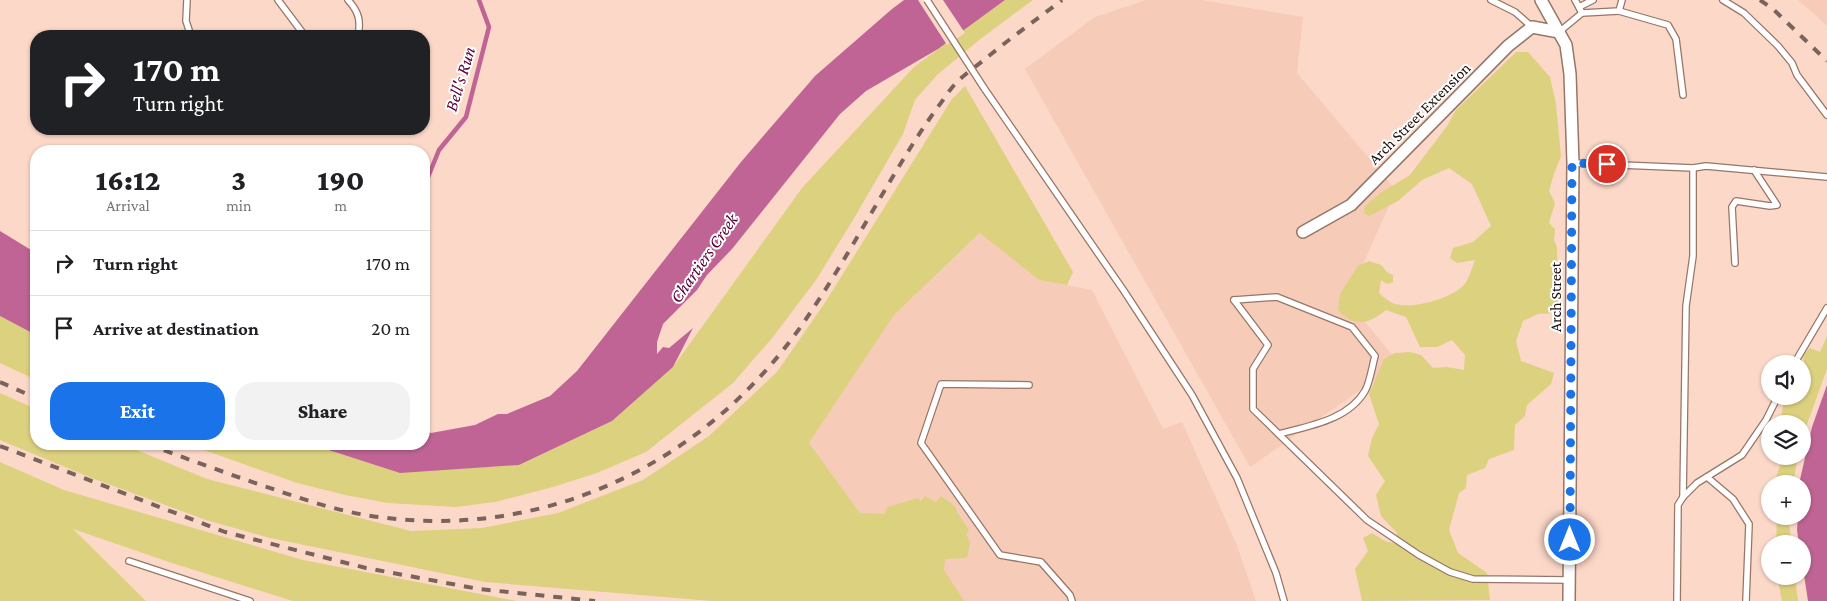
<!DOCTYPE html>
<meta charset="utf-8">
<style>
body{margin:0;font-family:"Crimson Pro",serif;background:#f2f2f2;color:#202124;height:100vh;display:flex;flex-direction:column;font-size:19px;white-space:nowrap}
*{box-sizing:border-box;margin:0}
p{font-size:16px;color:#757577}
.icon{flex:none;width:28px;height:28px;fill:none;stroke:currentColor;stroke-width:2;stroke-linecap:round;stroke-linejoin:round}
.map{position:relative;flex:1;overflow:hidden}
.side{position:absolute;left:30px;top:145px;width:400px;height:305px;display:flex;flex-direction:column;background:#fff;border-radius:20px;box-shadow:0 1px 4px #0004}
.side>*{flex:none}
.hud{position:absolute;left:30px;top:30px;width:400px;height:105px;border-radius:20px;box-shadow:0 1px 4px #0004;background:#202124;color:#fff;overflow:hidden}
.controls{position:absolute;left:1761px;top:355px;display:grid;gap:10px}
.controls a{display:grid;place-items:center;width:50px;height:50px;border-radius:50%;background:#fff;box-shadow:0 1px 4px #0004;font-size:25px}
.pin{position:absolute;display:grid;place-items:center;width:42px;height:42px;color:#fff;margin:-21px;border:2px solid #fff;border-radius:50%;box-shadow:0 1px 5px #0007}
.me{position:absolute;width:55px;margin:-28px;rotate:0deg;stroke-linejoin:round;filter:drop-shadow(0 0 4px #0008)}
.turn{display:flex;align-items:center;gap:18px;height:105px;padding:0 20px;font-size:22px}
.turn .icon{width:65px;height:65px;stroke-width:2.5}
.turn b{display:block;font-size:35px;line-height:42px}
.eta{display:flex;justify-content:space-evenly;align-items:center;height:85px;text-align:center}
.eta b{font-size:30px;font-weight:800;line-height:35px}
.button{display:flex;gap:10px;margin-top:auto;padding:10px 20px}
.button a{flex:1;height:58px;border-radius:20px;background:#1a73e8;color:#fff;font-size:20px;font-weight:800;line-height:58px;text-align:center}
.button a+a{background:#f2f2f2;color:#202124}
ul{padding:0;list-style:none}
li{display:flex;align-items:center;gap:15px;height:65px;padding:0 20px;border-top:1px solid #e0e0e0}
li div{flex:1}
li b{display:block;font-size:19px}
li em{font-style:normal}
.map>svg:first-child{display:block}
.built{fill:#f6cbb8}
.green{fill:#dcd17f}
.water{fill:#bf6494}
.pier{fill:#fcd8c8}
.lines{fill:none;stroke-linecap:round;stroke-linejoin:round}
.stream{stroke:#bf6494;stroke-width:4.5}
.service-casing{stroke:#967667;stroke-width:8}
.minor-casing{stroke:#967667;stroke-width:14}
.service{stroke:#fff;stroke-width:5.5}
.minor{stroke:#fff;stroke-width:11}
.rail{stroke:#79635a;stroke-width:4;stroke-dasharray:9 9;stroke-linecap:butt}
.service-bridge-casing{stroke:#967667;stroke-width:8;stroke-linecap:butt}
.service-bridge{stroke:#fff;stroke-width:5.5}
.route{stroke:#1a73e8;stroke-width:9;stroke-dasharray:0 16.2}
.labels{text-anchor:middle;stroke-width:4;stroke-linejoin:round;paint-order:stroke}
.street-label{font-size:16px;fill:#1b0f0a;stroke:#fff}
.water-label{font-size:18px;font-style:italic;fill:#570038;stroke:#fff}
</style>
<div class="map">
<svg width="1827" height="601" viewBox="0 0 1827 601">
<rect width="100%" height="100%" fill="#fcd8c8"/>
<g class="built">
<path d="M 1146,0 L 1201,0 L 1303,17 L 1297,73 L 1396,190 L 1347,300 L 1399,363 L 1250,467 L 1025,69 L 1095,17 Z"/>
<path d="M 1798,0 L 1827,0 L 1827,26 L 1812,12 Z"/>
<path d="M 981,233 L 1039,280 L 1092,290 L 1163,429 L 1182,422 L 1236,543 L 1256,601 L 924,601 L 809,443 L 894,315 Z"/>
</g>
<g class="green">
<path d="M 1005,0 L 1033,0 L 979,40 L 937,75 L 915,100 L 903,134 L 853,220 L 816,280 L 773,337 L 733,383 L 646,452 L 597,473 L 553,487 L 495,502 L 456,507 L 388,503 L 345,495 L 297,483 L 187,444 L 310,444 L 397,472 L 519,465 L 612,421 L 673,367 L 802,188 L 914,67 Z"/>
<path d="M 1516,52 L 1528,52 L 1550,77 L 1556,104 L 1561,156 L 1554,174 L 1549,191 L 1555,203 L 1549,223 L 1555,229 L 1554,240 L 1557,247 L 1559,313 L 1538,314 L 1523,321 L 1516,341 L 1521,361 L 1554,373 L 1551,384 L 1527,405 L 1525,416 L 1515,425 L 1514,450 L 1489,459 L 1485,468 L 1467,475 L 1466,488 L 1459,493 L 1449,530 L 1458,553 L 1487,573 L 1490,600 L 1362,601 L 1355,569 L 1368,551 L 1363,538 L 1372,533 L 1385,541 L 1397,544 L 1397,533 L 1381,516 L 1376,495 L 1385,481 L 1368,456 L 1372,438 L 1379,424 L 1369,394 L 1384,359 L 1395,353 L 1410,352 L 1421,355 L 1433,368 L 1447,367 L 1464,370 L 1465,355 L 1452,340 L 1437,347 L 1420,347 L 1406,317 L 1386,310 C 1369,324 1354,328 1338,310 L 1340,294 L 1358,266 L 1369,261 L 1381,265 L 1388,273 L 1393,275 L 1393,282 L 1387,284 L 1381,280 L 1379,293 C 1384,297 1389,302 1395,304 C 1414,309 1450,299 1464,285 C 1469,279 1472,268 1475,260 L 1457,263 L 1450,258 L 1453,248 L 1473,242 L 1491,226 L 1472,184 L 1449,168 L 1422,180 L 1398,201 L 1369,216 L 1364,213 L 1365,206 L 1382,192 L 1410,175 L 1447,126 L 1456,110 Z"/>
<path d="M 965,86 L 1073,272 L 1067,285 L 1039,280 L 980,233 L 894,315 L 809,443 L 860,513 L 884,514 L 888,507 L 918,498 L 921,501 L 925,496 L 936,502 L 941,496 L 955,506 L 957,512 L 969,530 L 966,535 L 970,541 L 968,555 L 966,558 L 945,559 L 944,570 L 964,601 L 712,601 L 485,582 L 270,538 L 206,520 L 89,477 L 0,440 L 0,393 L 36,409 L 36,444 L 122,444 L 207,479 L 411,531 L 482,528 L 558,513 L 643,480 L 709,436 L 777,372 L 826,301 L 952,99 Z"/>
<path d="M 0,316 L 36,335 L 36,380 L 0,363 Z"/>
<path d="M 1827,336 L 1827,369 L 1803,435 L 1802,424 L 1779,424 L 1780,423 L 1784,400 L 1787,396 L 1802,396 L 1803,377 L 1806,373 L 1803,355 L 1810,348 L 1820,352 Z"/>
<path d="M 1783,456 L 1798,456 L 1793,484 L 1774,484 Z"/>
<path d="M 0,462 L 64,490 L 303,560 L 517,601 L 293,601 L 172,563 L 73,529 L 146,601 L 0,601 Z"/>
<path d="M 1777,516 L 1790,516 L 1789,524 L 1792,544 L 1776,544 Z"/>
<path d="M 1777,576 L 1795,576 L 1798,601 L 1782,601 Z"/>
</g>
<g class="water">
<path d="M 904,0 L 1005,0 L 938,49 L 866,91 L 840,114 L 732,249 L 707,275 L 697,290 L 663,324 L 657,342 L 657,354 L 663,347 L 669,348 L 693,328 L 673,367 L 612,421 L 519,465 L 400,473 L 310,444 L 424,444 L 424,430 L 431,433 L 475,425 L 498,414 L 507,414 L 550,396 L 577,371 L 741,162 L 815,76 L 892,9 Z"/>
<path d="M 0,231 L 36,253 L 36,335 L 0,316 Z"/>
<path d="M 1827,385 L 1827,601 L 1808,601 L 1803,568 L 1802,544 L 1799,544 L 1797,530 L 1798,516 L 1802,516 L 1802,484 L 1799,484 L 1812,427 Z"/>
</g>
<path class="pier" d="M 918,0 L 943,0 L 965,33 L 947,45 Z"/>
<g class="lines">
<path class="stream" d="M 424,187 L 439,150 L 466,117 L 489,27 L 479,0"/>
<defs>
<g id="service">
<path d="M 187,0 L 186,21 L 191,36"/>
<path d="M 278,0 L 305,36"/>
<path d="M 348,0 C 359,12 361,21 358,36"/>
<path d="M 1491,0 L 1515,12 L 1532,27"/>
<path d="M 1723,0 L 1744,13 L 1778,46 L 1792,63 L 1797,75 L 1827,115"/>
<path d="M 1579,7 L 1593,0"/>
<path d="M 1619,11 L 1668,25 L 1676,39 L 1683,95"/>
<path d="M 1582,13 L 1619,11 L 1622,0"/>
<path d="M 1559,32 L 1582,13 L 1575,0"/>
<path d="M 984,88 L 1124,291 L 1192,395 L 1237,478 L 1276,573 L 1284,601"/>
<path d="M 1573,163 L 1693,168 L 1693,256 L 1686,306 L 1683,497"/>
<path d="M 1693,168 L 1706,166 L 1827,177"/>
<path d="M 1735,263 L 1732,207 L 1736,201 L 1770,206 L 1777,205 L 1754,170"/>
<path d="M 1234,300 L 1268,345 L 1253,369 L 1253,409 L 1367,520 L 1419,555 L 1450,572 L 1473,579 L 1569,580"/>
<path d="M 1234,300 L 1277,297 L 1352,327 L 1375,356 C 1372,367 1370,382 1365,391 C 1348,420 1309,426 1279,434"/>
<path d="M 1794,364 L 1827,308"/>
<path d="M 1029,385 L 941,384 L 921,443 L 1000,555 L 1041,562 L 1070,595 L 1072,601"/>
<path d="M 1707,477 L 1733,499 L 1749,524 L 1746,601"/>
<path d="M 129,561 L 250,601"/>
<path d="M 1677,601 L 1678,505 L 1683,497 L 1697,483 L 1742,455 L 1766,420 L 1778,396"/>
</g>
<g id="minor">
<path d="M 1541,0 L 1566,45 L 1570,74 L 1573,163 L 1569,601"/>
<path d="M 1303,232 L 1351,205 L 1508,46 L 1532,27 L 1559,32"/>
</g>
</defs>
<use href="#service" class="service-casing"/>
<use href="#minor" class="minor-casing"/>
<use href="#service" class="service"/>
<use href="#minor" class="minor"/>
<g class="rail">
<path d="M 1760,0 L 1773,9 L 1827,61"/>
<path d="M 0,382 L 36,398"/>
<path d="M 147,444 C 185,458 223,472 261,485 C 300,498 338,512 379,517 C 549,540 708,461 804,322 C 837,274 865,223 895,173 C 910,148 925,124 943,100 C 947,94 952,87 957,82 C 965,74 975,67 984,60 C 1009,39 1036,20 1062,0"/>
<path d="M 0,446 L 225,532 L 366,568 L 479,589 L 595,601"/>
</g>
<defs>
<path id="service-bridge" d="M 927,0 L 984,88"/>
</defs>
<use href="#service-bridge" class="service-bridge-casing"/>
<use href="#service-bridge" class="service-bridge"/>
</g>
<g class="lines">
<path class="route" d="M 1570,540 L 1572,163 L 1607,164"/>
</g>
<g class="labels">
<g class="street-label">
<text transform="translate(1419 113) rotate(-45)" y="6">Arch Street Extension</text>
<text transform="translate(1555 297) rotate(-90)" y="6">Arch Street</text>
</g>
<g class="water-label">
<text transform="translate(460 79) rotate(-73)" y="6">Bell's Run</text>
<text transform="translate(704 258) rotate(-55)" y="6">Chartiers Creek</text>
</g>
</g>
</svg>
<div class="controls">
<a><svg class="icon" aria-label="sound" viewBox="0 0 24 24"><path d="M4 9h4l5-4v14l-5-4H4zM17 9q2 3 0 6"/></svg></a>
<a><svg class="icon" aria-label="layers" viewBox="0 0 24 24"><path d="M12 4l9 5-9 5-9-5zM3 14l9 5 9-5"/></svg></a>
<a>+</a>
<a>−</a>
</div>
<div class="pin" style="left:1607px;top:164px;background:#d93025"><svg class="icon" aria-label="arrive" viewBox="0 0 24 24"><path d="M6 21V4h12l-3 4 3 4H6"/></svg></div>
<svg class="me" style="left:1570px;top:540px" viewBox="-20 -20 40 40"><circle r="17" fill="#1a73e8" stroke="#fff" stroke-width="3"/><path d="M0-11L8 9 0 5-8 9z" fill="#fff"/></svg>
<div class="hud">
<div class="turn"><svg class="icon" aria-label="right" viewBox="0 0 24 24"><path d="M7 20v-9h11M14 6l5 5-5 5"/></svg><div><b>170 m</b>Turn right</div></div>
</div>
<section class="side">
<div class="eta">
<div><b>16:12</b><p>Arrival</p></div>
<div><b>3</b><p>min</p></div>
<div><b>190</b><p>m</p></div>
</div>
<ul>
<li><svg class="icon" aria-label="right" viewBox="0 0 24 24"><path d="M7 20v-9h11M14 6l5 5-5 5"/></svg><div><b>Turn right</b></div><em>170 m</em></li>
<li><svg class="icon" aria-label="arrive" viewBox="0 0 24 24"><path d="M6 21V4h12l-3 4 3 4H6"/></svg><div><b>Arrive at destination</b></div><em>20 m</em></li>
</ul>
<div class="button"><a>Exit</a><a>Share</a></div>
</section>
</div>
